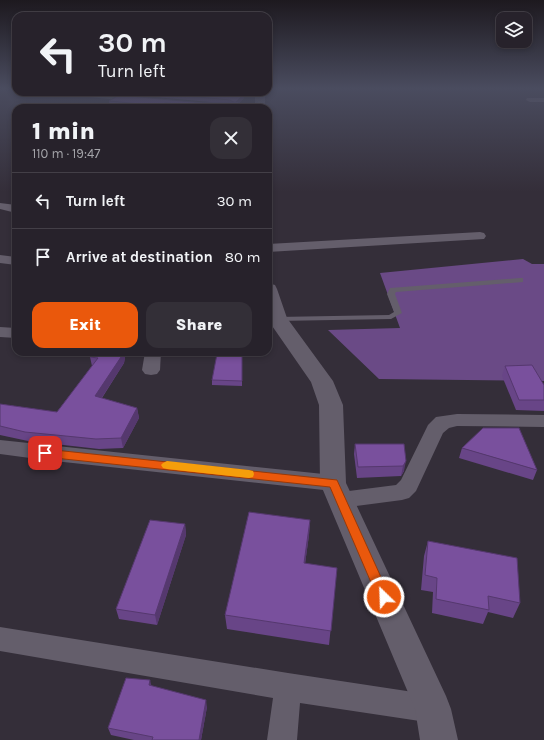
<!DOCTYPE html>
<meta charset="utf-8">
<style>
body{margin:0;font-family:Karla,sans-serif;background:#332f37;color:#f1f3f6;height:100vh;display:flex;flex-direction:column;font-size:15px;white-space:nowrap}
*{box-sizing:border-box;margin:0}
p{font-size:13px;color:#a4a4a9}
.icon{flex:none;width:22px;height:22px;fill:none;stroke:currentColor;stroke-width:2;stroke-linecap:round;stroke-linejoin:round}
.map{position:relative;flex:1;overflow:hidden}
.panel{position:absolute;left:12px;top:104px;width:260px;height:252px;display:flex;flex-direction:column;background:#27222b;border-radius:12px;box-shadow:0 2px 6px #0003,0 0 0 1px #433f47}
.panel>*{flex:none}
.top-card{position:absolute;left:12px;top:12px;width:260px;height:84px;border-radius:12px;box-shadow:0 2px 6px #0003,0 0 0 1px #433f47;background:#27222b;color:#f1f3f6;overflow:hidden}
.fabs{position:absolute;left:496px;top:12px;display:grid;gap:8px}
.fabs a{display:grid;place-items:center;width:36px;height:36px;border-radius:8px;background:#27222b;box-shadow:0 2px 6px #0003,0 0 0 1px #433f47;font-size:20px}
.pin{position:absolute;display:grid;place-items:center;width:34px;height:34px;color:#fff;margin:-17px;border-radius:8px;box-shadow:0 2px 6px #0006}
.me{position:absolute;width:44px;margin:-22px;rotate:336deg;stroke-linejoin:round;filter:drop-shadow(0 0 3px #0008)}
.turn{display:flex;align-items:center;gap:14px;height:84px;padding:0 20px;font-size:18px}
.turn .icon{width:52px;height:52px;stroke-width:2.5}
.turn b{display:block;font-size:28px;line-height:34px}
.round{display:grid;place-items:center;flex:none;width:42px;height:42px;border-radius:12px;background:#332f37}
.summary{display:flex;align-items:center;justify-content:space-between;height:68px;padding:0 20px}
h1{font-size:24px;font-weight:800;line-height:30px}
.button{display:flex;gap:8px;margin-top:auto;padding:8px 20px}
.button a{flex:1;height:46px;border-radius:12px;background:#ea580c;color:#fff;font-size:16px;font-weight:800;line-height:46px;text-align:center}
.button a+a{background:#332f37;color:#f1f3f6}
ul{padding:0;list-style:none}
li{display:flex;align-items:center;gap:12px;height:56px;padding:0 20px;border-top:1px solid #433f47}
li div{flex:1}
li b{display:block;font-size:15px}
li em{font-style:normal}
.map>svg:first-child{display:block}
.green{fill:#6a4a86}
.lines{fill:none;stroke-linecap:round;stroke-linejoin:round}
.lane{fill:#645e6b;fill-rule:evenodd}
.street{fill:#645e6b;fill-rule:evenodd}
.secondary{fill:#645e6b;fill-rule:evenodd}
.wall{fill:#684587}
.shaded-wall{fill:#55386e}
.building{fill:#79509d;stroke:#55386e}
.route{fill:#ea580c;stroke:#983908}
.slow{fill:#f59e0b}
</style>
<div class="map">
<svg width="544" height="740" viewBox="0 0 544 740">
<rect width="100%" height="100%" fill="#342e39"/>
<path class="green" d="M 523,259 L 532,264 L 544,264 L 544,381 L 379,379 L 328,330 L 400,328 L 380,273 Z"/>
<g class="lines">
<path class="lane" d="M 520,278 L 523,278 L 523,282 L 396,292 L 395,294 L 402,313 L 391,319 L 277,321 L 273,319 L 277,317 L 389,315 L 394,312 L 387,294 L 390,288 Z"/>
<g class="street">
<path d="M 55,92 L 83,92 L 139,98 L 143,100 L 139,102 L 59,94 Z"/>
<path d="M 527,98 L 544,98 L 544,102 L 530,102 L 526,100 Z"/>
<path d="M 0,203 L 16,205 L 16,213 L 0,209 Z"/>
<path d="M 480,232 L 484,233 L 486,236 L 484,239 L 268,252 L 268,244 Z"/>
<path d="M 0,255 L 16,257 L 16,265 L 0,263 Z"/>
<path d="M 0,327 L 16,328 L 16,338 L 0,337 Z"/>
<path d="M 145,352 L 161,352 L 160,370 L 157,374 L 151,375 L 145,374 L 142,370 Z"/>
<path d="M 457,414 L 544,415 L 544,427 L 457,426 L 449,428 L 443,433 L 416,491 L 409,498 L 402,500 L 341,508 L 333,506 L 330,500 L 333,494 L 341,492 L 396,485 L 401,480 L 428,425 L 436,417 Z"/>
<path d="M 0,440 L 333,475 L 340,477 L 343,483 L 340,489 L 333,491 L 45,460 L 0,454 Z"/>
<path d="M 0,627 L 288,673 L 433,695 L 443,699 L 447,709 L 443,719 L 433,723 L 300,703 L 297,740 L 267,740 L 273,698 L 0,651 Z"/>
</g>
<g class="secondary">
<rect x="255" y="92" width="10" height="16"/>
<path d="M 268,283 L 275,285 L 277,289 L 287,318 L 333,381 L 343,405 L 346,483 L 446,696 L 451,709 L 458,740 L 420,740 L 415,709 L 320,483 L 319,405 L 311,382 L 268,320 Z"/>
</g>
</g>
<g class="wall">
<path d="M 131,92 L 226,92 L 244,94 L 244,98 L 239,103 L 239,108 L 118,108 L 110,107 L 109,101 L 203,103 L 222,103 L 132,95 Z"/>
<path d="M 92,352 L 126,352 L 124,363 L 102,398 L 137,408 L 139,418 L 123,448 L 99,449 L 28,441 L 0,435 L 0,404 L 57,412 L 92,366 L 90,357 Z"/>
<path d="M 242,359 L 242,386 L 212,385 L 212,380 Z"/>
<path d="M 505,366 L 544,385 L 544,411 L 516,410 L 502,376 Z"/>
<path d="M 355,444 L 404,444 L 404,471 L 401,476 L 357,478 L 354,454 Z"/>
<path d="M 462,448 L 537,470 L 533,480 L 459,458 Z"/>
<path d="M 310,520 L 309,535 L 305,564 L 337,568 L 329,645 L 227,629 L 225,615 Z"/>
<path d="M 185,524 L 186,535 L 157,625 L 119,619 L 116,609 Z"/>
<path d="M 428,541 L 520,603 L 513,618 L 488,612 L 483,624 L 432,613 L 433,592 L 421,590 L 424,556 Z"/>
<path d="M 151,686 L 207,707 L 201,740 L 134,740 L 111,735 L 108,728 Z"/>
</g>
<g class="shaded-wall">
<path d="M 244,94 L 244,98 L 239,103 L 239,108 L 234,108 L 235,103 Z"/>
<path d="M 165,103 L 165,108 L 162,108 L 161,106 Z"/>
<path d="M 123,352 L 126,352 L 124,363 L 97,405 L 95,396 Z"/>
<path d="M 137,408 L 139,418 L 123,448 L 121,438 Z"/>
<path d="M 406,461 L 404,471 L 401,476 L 403,466 Z"/>
<path d="M 310,520 L 309,535 L 303,578 L 304,563 Z"/>
<path d="M 185,524 L 186,535 L 157,625 L 155,615 Z"/>
<path d="M 150,680 L 152,688 L 149,685 Z"/>
<path d="M 206,700 L 207,707 L 201,740 L 199,740 Z"/>
</g>
<g class="building">
<path d="M 144,92 L 226,92 L 244,94 L 235,103 L 230,100 Z"/>
<path d="M 119,95 L 203,103 L 239,102 L 234,108 L 204,108 L 206,106 L 165,103 L 161,106 L 109,101 Z"/>
<path d="M 92,352 L 123,352 L 123,354 L 95,396 L 137,408 L 121,438 L 96,439 L 25,432 L 0,426 L 0,404 L 57,412 L 98,358 L 90,357 Z"/>
<path d="M 217,354 L 242,354 L 242,381 L 212,380 Z"/>
<path d="M 532,365 L 544,385 L 544,400 L 519,400 L 505,366 Z"/>
<path d="M 483,428 L 519,428 L 537,470 L 462,448 Z"/>
<path d="M 355,444 L 404,444 L 406,461 L 403,466 L 358,467 Z"/>
<path d="M 249,512 L 310,520 L 304,563 L 337,568 L 331,631 L 225,615 Z"/>
<path d="M 150,520 L 185,524 L 155,615 L 116,609 Z"/>
<path d="M 428,541 L 517,558 L 520,603 L 488,596 L 489,610 L 436,599 L 437,578 L 425,575 Z"/>
<path d="M 126,678 L 150,680 L 149,685 L 206,700 L 199,740 L 152,740 L 153,737 L 108,728 Z"/>
</g>
<linearGradient id="sky" x2="0" y2="1"><stop stop-color="#1d191f"/><stop offset="0.46" stop-color="#4a4c5f"/><stop offset="1" stop-color="#4a4c5f" stop-opacity="0"/></linearGradient>
<rect width="544" height="192" fill="url(#sky)"/>
<path class="route" d="M 45,449 L 337,480 L 390,597 L 388,601 L 384,603 L 379,601 L 330,487 L 45,457 L 42,456 L 40,453 L 42,450 Z"/>
<path class="slow" d="M 167,461 L 249,470 L 253,471 L 254,474 L 253,477 L 249,478 L 167,469 L 163,468 L 161,465 L 163,463 Z"/>
</svg>
<div class="fabs">
<a><svg class="icon" aria-label="layers" viewBox="0 0 24 24"><path d="M12 4l9 5-9 5-9-5zM3 14l9 5 9-5"/></svg></a>
</div>
<div class="pin" style="left:45px;top:453px;background:#d93025"><svg class="icon" aria-label="arrive" viewBox="0 0 24 24"><path d="M6 21V4h12l-3 4 3 4H6"/></svg></div>
<svg class="me" style="left:384px;top:597px" viewBox="-20 -20 40 40"><circle r="17" fill="#ea580c" stroke="#fff" stroke-width="3"/><path d="M0-11L8 9 0 5-8 9z" fill="#fff"/></svg>
<div class="top-card">
<div class="turn"><svg class="icon" aria-label="left" viewBox="0 0 24 24"><path d="M17 20v-9H6M10 6l-5 5 5 5"/></svg><div><b>30 m</b>Turn left</div></div>
</div>
<section class="panel">
<div class="summary"><div><h1>1 min</h1><p>110 m · 19:47</p></div><a class="round"><svg class="icon" aria-label="close" viewBox="0 0 24 24"><path d="M6 6l12 12M18 6L6 18"/></svg></a></div>
<ul>
<li><svg class="icon" aria-label="left" viewBox="0 0 24 24"><path d="M17 20v-9H6M10 6l-5 5 5 5"/></svg><div><b>Turn left</b></div><em>30 m</em></li>
<li><svg class="icon" aria-label="arrive" viewBox="0 0 24 24"><path d="M6 21V4h12l-3 4 3 4H6"/></svg><div><b>Arrive at destination</b></div><em>80 m</em></li>
</ul>
<div class="button"><a>Exit</a><a>Share</a></div>
</section>
</div>
